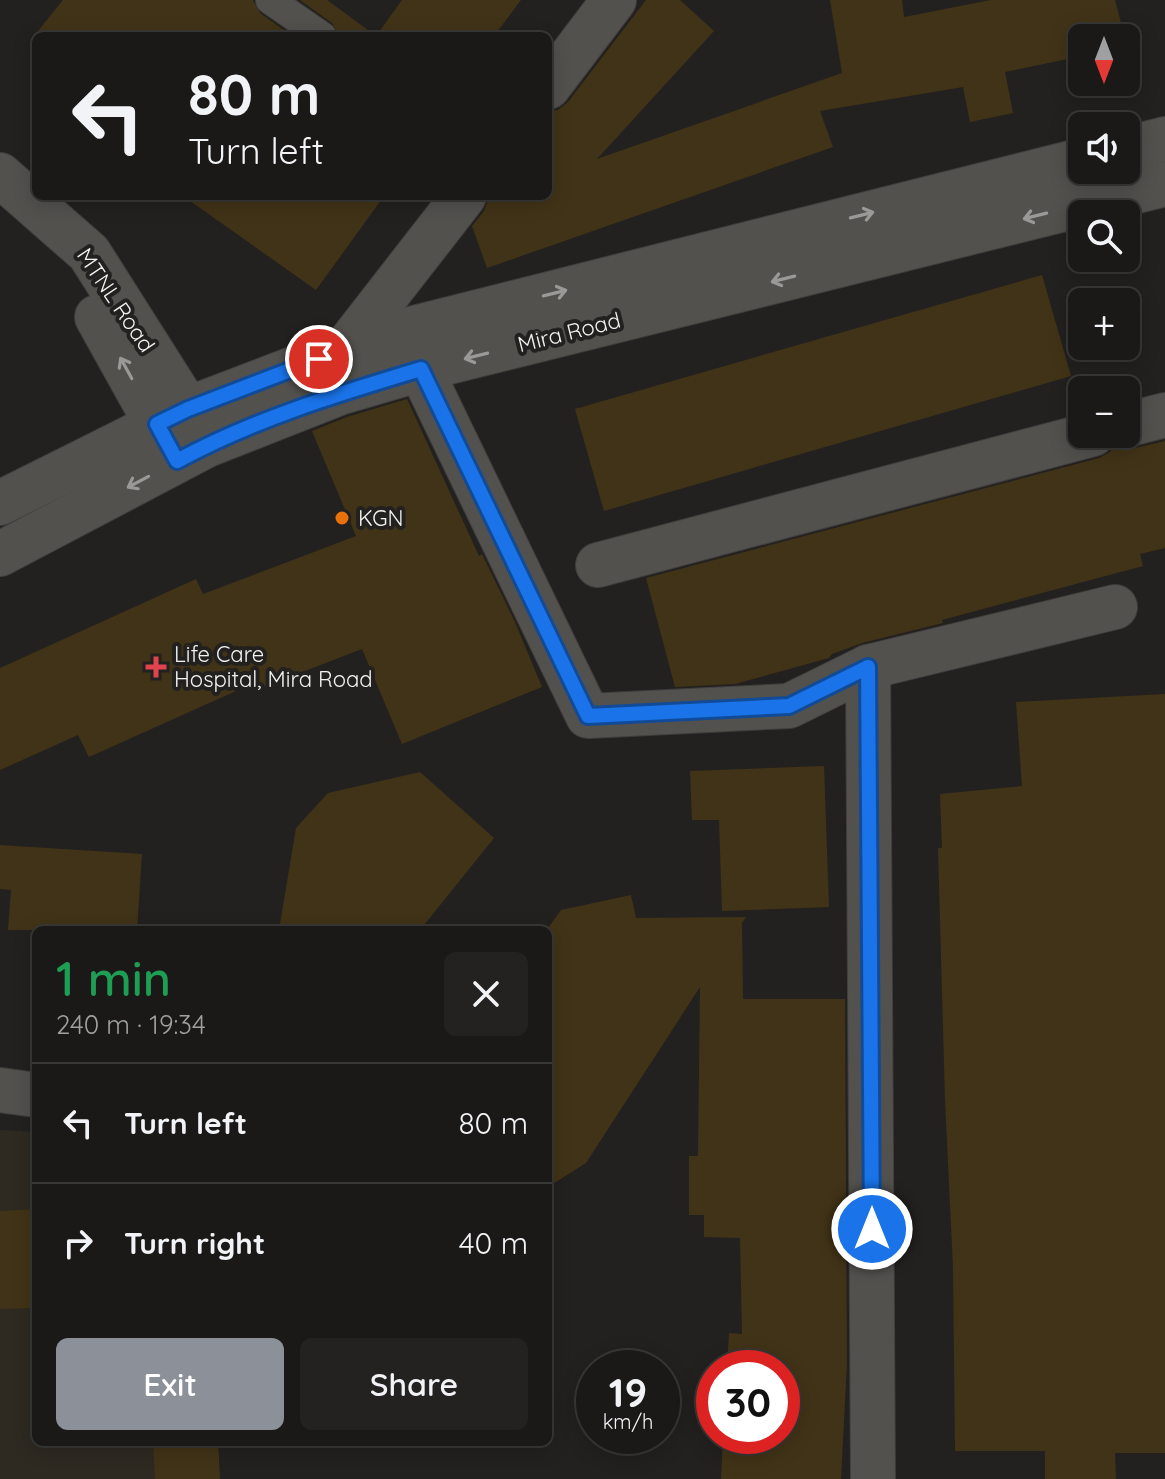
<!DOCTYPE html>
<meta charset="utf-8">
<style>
body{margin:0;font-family:Quicksand,sans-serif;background:#232220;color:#f1f3f6;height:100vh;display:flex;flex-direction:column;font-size:30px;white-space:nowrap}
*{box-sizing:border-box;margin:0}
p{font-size:26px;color:#9fa0a1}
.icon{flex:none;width:44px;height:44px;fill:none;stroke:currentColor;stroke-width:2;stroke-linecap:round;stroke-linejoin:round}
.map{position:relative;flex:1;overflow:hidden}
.side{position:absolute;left:32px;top:926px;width:520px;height:520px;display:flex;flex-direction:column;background:#1a1917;border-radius:12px;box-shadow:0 4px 20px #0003,0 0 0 2px #383836}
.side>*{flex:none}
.hud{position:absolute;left:32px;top:32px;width:520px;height:168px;border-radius:12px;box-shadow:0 4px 20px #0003,0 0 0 2px #383836;background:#1a1917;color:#f1f3f6;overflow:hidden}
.needle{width:52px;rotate:180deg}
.buttons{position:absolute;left:1068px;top:24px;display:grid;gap:16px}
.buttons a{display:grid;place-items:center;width:72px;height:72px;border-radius:12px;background:#1a1917;box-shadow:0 4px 20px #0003,0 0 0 2px #383836;font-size:40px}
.speed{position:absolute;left:576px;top:1350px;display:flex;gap:16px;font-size:40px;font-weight:700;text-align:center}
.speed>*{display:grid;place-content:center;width:104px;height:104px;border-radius:50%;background:#1a1917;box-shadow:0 4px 20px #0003,0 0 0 2px #383836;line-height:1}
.speed small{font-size:20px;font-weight:400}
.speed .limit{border:12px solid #d22;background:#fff;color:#111}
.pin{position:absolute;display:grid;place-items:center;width:68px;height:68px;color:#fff;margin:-34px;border:4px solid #fff;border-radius:50%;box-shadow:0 2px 8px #0007}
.me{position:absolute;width:88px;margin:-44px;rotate:0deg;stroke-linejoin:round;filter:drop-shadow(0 0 6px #0008)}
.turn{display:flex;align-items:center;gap:28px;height:168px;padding:0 24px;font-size:36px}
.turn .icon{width:104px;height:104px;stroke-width:2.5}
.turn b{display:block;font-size:56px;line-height:68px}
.round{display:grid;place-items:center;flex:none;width:84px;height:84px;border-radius:12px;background:#232220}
.summary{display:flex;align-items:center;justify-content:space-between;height:136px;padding:0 24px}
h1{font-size:48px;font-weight:600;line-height:60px;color:#1e9e55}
.cta{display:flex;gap:16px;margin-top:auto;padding:16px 24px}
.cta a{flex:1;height:92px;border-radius:12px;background:#8c9099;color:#fff;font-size:32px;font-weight:600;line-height:92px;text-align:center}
.cta a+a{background:#232220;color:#f1f3f6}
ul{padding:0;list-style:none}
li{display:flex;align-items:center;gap:24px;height:120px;padding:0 24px;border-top:2px solid #383836}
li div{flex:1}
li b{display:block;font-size:30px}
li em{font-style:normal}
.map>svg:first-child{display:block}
.built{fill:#2e2a22}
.building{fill:#413317}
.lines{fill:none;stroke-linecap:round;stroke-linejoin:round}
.service-casing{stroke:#3f3e3c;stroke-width:30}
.minor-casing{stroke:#3f3e3c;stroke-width:46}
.tertiary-casing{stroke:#3f3e3c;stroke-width:46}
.secondary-casing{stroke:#3f3e3c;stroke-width:46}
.service{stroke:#53514e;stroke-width:28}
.minor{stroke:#53514e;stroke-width:44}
.tertiary{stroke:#53514e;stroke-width:44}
.secondary{stroke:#53514e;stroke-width:44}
.oneway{stroke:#9b9997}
.route-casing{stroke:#114b97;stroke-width:20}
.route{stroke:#1a73e8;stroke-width:14}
.food-dot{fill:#e8710a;stroke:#23211f;stroke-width:3}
.health-dot{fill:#e0444e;stroke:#23211f;stroke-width:3}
.labels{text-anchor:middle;stroke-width:8;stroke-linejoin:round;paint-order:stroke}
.street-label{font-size:22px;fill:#f2f2f0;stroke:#23211f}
.poi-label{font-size:22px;fill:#f2f2f0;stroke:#23211f;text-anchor:start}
</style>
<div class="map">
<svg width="1165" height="1479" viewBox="0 0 1165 1479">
<rect width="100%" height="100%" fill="#23211f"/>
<path class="built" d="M 0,1130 L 36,1132 L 36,1442 L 218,1442 L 220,1479 L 0,1479 Z"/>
<g class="building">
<path d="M 63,0 L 253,0 L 260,13 L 292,36 L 34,36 Z"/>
<path d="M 300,0 L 327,0 L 376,36 L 402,0 L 521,0 L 494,36 L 339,36 L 332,23 Z"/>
<path d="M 646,0 L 680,0 L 714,31 L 597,159 L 842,73 L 830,0 L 902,0 L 904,17 L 991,0 L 1115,0 L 1125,38 L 1082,38 L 1082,56 L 1005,72 L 1013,113 L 970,122 L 963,87 L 820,111 L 833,147 L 487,268 L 472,226 L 484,211 L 489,197 L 548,196 L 548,111 L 558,110 L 568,102 Z"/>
<path d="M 183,196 L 384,196 L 316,290 Z"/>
<path d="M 1042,275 L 1071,376 L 604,511 L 575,409 Z"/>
<path d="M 407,399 L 479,556 L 482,554 L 514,620 L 542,687 L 402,744 L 362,649 L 261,688 L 258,681 L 89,757 L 78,735 L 0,770 L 0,668 L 196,579 L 203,594 L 356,536 L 312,431 L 347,417 Z"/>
<path d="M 1165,441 L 1165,548 L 1140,554 L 1143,566 L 942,620 L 943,623 L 862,643 L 832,654 L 829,658 L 735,684 L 675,687 L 646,578 L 1099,458 L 1110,452 L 1114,446 L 1131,449 Z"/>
<path d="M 1165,694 L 1165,1453 L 1115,1453 L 1116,1479 L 1045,1479 L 1045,1451 L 955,1451 L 953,1267 L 945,1100 L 938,848 L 942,848 L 940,794 L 1022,786 L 1016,702 Z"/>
<path d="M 824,766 L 829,907 L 722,911 L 719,820 L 692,820 L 690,771 Z"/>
<path d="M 420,772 L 494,838 L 420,930 L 279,930 L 296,828 L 328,793 Z"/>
<path d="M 0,845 L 142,854 L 137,930 L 8,930 L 11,890 L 0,889 Z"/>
<path d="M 631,895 L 636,918 L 746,917 L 742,923 L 743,999 L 845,999 L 847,1363 L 841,1479 L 721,1479 L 723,1436 L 782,1436 L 782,1368 L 727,1368 L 729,1333 L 742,1334 L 740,1238 L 704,1237 L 704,1215 L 689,1215 L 689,1156 L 698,1156 L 700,987 L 586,1163 L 548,1187 L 548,928 L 561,910 Z"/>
<path d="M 36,1209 L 36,1308 L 0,1309 L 0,1211 Z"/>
<path d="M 153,1442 L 218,1442 L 220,1479 L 155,1479 Z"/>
</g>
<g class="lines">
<defs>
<path id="service" d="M 270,0 L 322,36"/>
<g id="minor">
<path d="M 548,87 L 614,0"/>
<path d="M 405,337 L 588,716 L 789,706 L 868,667 L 1115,607"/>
<path d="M 342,368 L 345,349 L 464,196"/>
<path d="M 1126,425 L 1165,415"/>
<path d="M 598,565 L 1093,434"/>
<path d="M 868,667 L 873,1479"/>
<path d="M 0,1090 L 36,1095"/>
</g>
<g id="tertiary">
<path d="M 0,175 L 89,253 L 188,409 L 206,443"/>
<path d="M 97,317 L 176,459"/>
</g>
<g id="secondary">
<path d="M 1126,149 L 1165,139"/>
<path d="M 0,503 L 188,409 L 345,349 L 402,331 L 1082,160"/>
<path d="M 0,554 L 207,445 L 339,393 L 421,369 L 1165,184"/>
</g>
</defs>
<use href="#service" class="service-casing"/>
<use href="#minor" class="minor-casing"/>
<use href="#tertiary" class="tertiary-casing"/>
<use href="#secondary" class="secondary-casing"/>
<use href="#service" class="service"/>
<use href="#minor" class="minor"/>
<use href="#tertiary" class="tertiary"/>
<use href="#secondary" class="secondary"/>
</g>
<defs><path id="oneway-shaft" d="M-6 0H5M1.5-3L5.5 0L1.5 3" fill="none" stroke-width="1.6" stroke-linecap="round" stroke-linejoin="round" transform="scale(2)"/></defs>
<g class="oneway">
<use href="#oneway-shaft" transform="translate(862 215) rotate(-14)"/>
<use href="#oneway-shaft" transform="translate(1035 216) rotate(166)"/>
<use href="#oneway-shaft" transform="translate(783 279) rotate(166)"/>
<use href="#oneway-shaft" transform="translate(555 293) rotate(-14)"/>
<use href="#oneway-shaft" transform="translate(476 356) rotate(166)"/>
<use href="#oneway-shaft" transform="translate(126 368) rotate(-119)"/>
<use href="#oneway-shaft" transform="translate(138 482) rotate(152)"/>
</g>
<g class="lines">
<defs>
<path id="route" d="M 319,359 L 188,409 L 157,424 L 177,461 C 254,419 338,394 421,369 L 588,716 L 789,706 L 868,667 L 872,1229"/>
</defs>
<use href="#route" class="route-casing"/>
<use href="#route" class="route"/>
</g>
<circle class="food-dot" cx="342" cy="518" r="8"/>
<path class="health-dot" d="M152 655h8v8h8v8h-8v8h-8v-8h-8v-8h8z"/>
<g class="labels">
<g class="street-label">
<text transform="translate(116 300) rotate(56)" y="8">MTNL Road</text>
<text transform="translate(569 332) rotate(-14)" y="8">Mira Road</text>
</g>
<g class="poi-label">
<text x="358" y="526">KGN</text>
<text x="174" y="662">Life Care<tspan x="174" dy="25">Hospital, Mira Road</tspan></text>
</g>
</g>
</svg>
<div class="buttons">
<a><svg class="needle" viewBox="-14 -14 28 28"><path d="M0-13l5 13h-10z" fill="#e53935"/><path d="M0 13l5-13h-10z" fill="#9fa0a1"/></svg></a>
<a><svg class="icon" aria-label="sound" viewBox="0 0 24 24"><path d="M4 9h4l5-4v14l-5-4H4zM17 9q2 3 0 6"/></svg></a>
<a><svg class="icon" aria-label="search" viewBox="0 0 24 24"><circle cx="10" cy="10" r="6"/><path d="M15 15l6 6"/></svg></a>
<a>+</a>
<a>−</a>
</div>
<div class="speed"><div>19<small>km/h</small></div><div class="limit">30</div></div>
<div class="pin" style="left:319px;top:359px;background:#d93025"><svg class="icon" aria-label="arrive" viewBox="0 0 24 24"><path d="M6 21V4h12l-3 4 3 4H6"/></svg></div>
<svg class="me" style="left:872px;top:1229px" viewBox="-20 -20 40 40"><circle r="17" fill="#1a73e8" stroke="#fff" stroke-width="3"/><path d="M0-11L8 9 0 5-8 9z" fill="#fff"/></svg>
<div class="hud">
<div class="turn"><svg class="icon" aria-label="left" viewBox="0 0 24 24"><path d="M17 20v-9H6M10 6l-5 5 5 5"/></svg><div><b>80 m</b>Turn left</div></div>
</div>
<section class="side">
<div class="summary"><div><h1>1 min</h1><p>240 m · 19:34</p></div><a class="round"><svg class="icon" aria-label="close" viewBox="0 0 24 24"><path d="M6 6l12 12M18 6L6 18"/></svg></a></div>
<ul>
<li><svg class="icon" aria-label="left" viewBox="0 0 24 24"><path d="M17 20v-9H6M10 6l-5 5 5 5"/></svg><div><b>Turn left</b></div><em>80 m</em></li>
<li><svg class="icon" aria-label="right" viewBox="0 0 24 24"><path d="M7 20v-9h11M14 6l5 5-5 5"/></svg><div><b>Turn right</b></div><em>40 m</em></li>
</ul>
<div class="cta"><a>Exit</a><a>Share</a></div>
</section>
</div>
